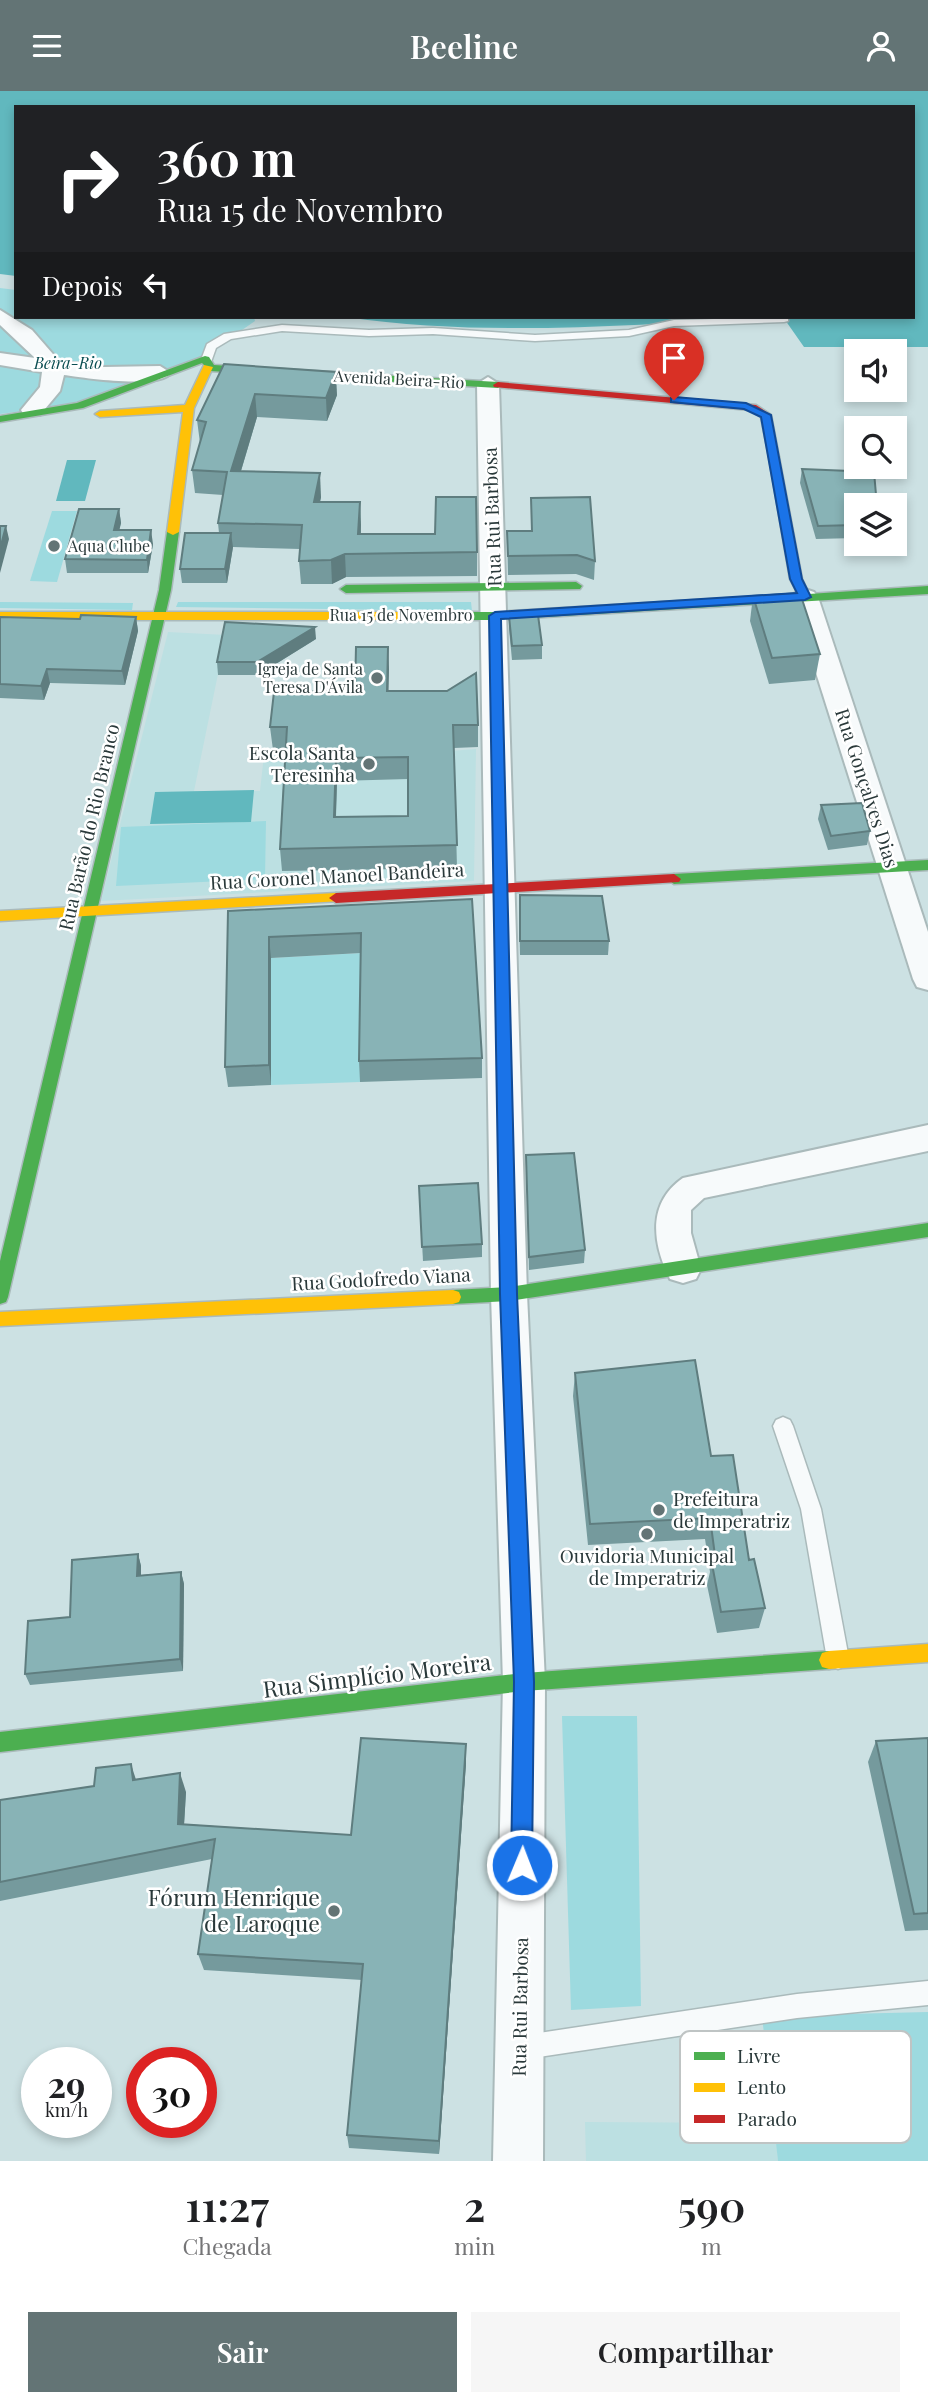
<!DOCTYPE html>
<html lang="pt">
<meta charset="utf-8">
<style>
body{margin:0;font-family:"Playfair Display",serif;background:#f6f6f6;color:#202124;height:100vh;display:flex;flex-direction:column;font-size:26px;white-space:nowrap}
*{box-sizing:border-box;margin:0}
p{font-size:23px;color:#757577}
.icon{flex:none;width:38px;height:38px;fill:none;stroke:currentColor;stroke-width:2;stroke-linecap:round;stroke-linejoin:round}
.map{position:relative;height:2070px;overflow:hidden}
.side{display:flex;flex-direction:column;background:#fff;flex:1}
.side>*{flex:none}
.hud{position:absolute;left:14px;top:14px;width:901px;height:214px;border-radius:0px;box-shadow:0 4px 10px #0003;background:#202124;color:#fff;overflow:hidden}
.fabs{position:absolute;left:844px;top:248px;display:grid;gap:14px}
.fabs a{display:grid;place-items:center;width:63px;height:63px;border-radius:0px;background:#fff;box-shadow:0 4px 10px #0003;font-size:35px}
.speed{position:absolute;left:21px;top:1956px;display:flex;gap:14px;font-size:35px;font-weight:700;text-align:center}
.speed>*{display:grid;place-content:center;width:91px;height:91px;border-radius:50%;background:#fff;box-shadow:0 4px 10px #0003;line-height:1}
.speed small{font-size:18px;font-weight:400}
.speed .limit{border:10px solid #d22;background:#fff;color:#111}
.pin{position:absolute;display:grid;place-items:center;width:60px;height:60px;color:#fff;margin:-72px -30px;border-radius:50% 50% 50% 0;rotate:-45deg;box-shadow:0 0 7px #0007}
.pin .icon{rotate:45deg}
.me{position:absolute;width:77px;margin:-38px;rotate:1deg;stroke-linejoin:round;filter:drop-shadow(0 0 5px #0008)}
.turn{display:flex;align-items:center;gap:24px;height:147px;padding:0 28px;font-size:32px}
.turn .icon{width:91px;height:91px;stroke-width:2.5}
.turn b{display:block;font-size:49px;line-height:60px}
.then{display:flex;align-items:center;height:66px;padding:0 28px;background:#0003;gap:14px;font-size:26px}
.eta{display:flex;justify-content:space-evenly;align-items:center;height:119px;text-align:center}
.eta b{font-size:42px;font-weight:600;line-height:49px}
.action{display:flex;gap:14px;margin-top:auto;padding:14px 28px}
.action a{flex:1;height:80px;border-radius:0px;background:#637475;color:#fff;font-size:28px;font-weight:600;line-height:80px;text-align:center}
.action a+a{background:#f6f6f6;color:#202124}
header{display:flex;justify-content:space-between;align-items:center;height:91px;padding:0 28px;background:#637475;color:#fff;font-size:32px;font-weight:600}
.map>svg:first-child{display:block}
.built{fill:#bce0e2}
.green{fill:#9ddadf}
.water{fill:#61b8be}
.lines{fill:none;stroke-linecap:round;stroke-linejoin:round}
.lane-casing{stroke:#aababb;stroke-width:3}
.street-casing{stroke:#aababb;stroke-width:4}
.fast-casing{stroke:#aababb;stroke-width:3}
.slow-casing{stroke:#aababb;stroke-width:3}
.jam-casing{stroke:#aababb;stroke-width:3}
.lane{fill:#f7fafb;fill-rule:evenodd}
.street{fill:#f7fafb;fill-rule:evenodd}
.fast{fill:#4caf50;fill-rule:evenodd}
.slow{fill:#ffc107;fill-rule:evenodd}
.jam{fill:#c62828;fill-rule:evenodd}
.wall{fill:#759a9d;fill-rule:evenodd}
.shaded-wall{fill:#5f7d7f}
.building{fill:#88b3b6;stroke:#5f7d7f;stroke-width:2;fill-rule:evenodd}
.route{fill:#1a73e8;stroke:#114b97;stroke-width:2}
.poi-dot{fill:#637475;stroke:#fff;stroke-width:2.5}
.labels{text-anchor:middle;stroke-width:5;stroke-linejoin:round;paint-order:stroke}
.far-park-label{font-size:16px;font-style:italic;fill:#0b4e52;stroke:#fff}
.far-street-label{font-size:16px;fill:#2a393a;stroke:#fff}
.far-poi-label{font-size:16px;fill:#2a393a;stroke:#fff;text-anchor:start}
.street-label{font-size:19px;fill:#2a393a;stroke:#fff}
.poi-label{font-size:19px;fill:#2a393a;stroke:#fff;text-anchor:end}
.near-street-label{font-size:23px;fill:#2a393a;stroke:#fff}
.near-poi-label{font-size:23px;fill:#2a393a;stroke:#fff;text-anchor:end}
.key{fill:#fff;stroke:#bfc4c4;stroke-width:2}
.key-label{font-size:19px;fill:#2a393a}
</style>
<header><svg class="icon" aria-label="menu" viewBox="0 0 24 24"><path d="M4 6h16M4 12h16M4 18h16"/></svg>Beeline<svg class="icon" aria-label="person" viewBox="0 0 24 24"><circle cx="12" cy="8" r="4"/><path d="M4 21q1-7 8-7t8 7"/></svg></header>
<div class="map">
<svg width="928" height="2070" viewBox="0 0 928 2070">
<rect width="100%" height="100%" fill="#cce1e3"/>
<g class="built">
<path d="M 168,541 L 226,544 L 194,700 L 260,700 L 264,664 L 399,664 L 476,658 L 474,790 L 101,810 Z"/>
<path d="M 585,2031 L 775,2032 L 778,2070 L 586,2070 Z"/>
</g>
<g class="green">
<path d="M 0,197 L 16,199 L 16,226 L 254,226 L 255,230 L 206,264 L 113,308 L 0,323 Z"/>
<path d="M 52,420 L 77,420 L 57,491 L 30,490 Z"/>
<path d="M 0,511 L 133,512 L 132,519 L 0,517 Z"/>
<path d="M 178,511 L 471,511 L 472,520 L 176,516 Z"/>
<path d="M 266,730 L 265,788 L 116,795 L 121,736 Z"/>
<path d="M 362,862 L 360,991 L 271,994 L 271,867 Z"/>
<path d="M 562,1625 L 637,1625 L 641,1915 L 571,1919 Z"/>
<path d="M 928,1921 L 928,2070 L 778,2070 L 762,1925 Z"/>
</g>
<g class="water">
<path d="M 0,0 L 928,0 L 928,256 L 804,256 L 783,226 C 638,233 489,247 345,226 L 914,226 L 914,16 L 16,16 L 16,185 L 0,183 Z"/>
<path d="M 67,369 L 96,369 L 85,410 L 56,410 Z"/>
<path d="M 254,699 L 251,731 L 150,733 L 155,701 Z"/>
</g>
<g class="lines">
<defs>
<g id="lane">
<path d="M 788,226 L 788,230 L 784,231 L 674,235 L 629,245 L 535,250 L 433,243 L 369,245 L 282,240 L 231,248 L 216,257 L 211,271 L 201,269 L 207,253 L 224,243 L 282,234 L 369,239 L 433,237 L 535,244 L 629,239 L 674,229 Z"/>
<path d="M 783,1326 L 790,1329 L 793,1335 L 821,1418 L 849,1568 L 846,1575 L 838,1578 L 830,1575 L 827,1568 L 801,1418 L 773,1335 L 776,1329 Z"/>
<path d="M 928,1890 L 928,1914 L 797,1927 L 519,1969 L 510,1966 L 507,1957 L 510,1948 L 519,1945 L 797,1903 Z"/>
</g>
<g id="street">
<path d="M 0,219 L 32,239 L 59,270 L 104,276 L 160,275 L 171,282 C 159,298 84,287 64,284 L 60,300 L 40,324 L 24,324 L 21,319 L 40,296 L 42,281 L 0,274 L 0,262 L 35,267 L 0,234 Z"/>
<path d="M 488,286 L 499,293 L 527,1203 L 545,1591 L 543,2070 L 493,2070 L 503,1591 L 491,1203 L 477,293 Z"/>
<path d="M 805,498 L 814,501 L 818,506 L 928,841 L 928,899 L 917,896 L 913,888 L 792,506 L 796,501 Z"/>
<path d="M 928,1034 L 928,1060 L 704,1107 L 691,1119 L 691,1142 L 701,1178 L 696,1188 L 683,1192 L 670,1188 C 652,1152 647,1112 683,1087 Z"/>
</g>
<g id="fast">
<path d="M 205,265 L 209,266 L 214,274 L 498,291 L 503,294 L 498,297 L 210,280 L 202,272 L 83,317 L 0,331 L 0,325 L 77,312 Z"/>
<path d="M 774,363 L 779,366 L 802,488 L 809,503 L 928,495 L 928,503 L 495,529 L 450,529 L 444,525 L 450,521 L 495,521 L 798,503 L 790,488 L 769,366 Z"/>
<path d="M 173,438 L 179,441 L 171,499 L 8,1206 L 6,1211 L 0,1213 L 0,1170 L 159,499 L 167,441 Z"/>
<path d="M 576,491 L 582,495 L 580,498 L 346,502 L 340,498 L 346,494 Z"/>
<path d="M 928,769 L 928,779 L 674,793 L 667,788 L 674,783 Z"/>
<path d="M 928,1132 L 928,1146 L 509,1210 L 453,1213 L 447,1211 L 445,1206 L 447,1201 L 453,1199 L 509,1196 Z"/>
<path d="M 829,1560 L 836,1562 L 839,1569 L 836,1576 L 829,1578 L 524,1600 L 0,1661 L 0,1641 L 524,1582 Z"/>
</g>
<g id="slow">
<path d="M 204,274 L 213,276 L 194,317 L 179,441 L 173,444 L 167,441 L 183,321 L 100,326 L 95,323 L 100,320 L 185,314 Z"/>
<path d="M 0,521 L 450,521 L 456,525 L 450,529 L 0,529 Z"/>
<path d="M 336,802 L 341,804 L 343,807 L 341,810 L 0,830 L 0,820 Z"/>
<path d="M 453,1199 L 459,1201 L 461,1206 L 459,1211 L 453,1213 L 0,1235 L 0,1221 Z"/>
<path d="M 928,1553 L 928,1571 L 829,1578 L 822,1576 L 819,1569 L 822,1562 L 829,1560 Z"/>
</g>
<g id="jam">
<path d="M 498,291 L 756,314 L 771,324 L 779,366 L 774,369 L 769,366 L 761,326 L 750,319 L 494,296 L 493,294 Z"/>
<path d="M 674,783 L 681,788 L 679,791 L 336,812 L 329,807 L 336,802 Z"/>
</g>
</defs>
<use href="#lane" class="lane-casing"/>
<use href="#street" class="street-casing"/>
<use href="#fast" class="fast-casing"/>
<use href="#slow" class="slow-casing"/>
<use href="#jam" class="jam-casing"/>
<use href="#lane" class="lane"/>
<use href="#street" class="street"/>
<use href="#fast" class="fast"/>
<use href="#slow" class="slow"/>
<use href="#jam" class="jam"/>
</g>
<g class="wall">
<path d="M 224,273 L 337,304 L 327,330 L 257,326 L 241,380 L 321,406 L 320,411 L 360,411 L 361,443 L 477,461 L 477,485 L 346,486 L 332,493 L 301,493 L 299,470 L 300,458 L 233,456 L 227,492 L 182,492 L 180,478 L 219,442 L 218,432 L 223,404 L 195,402 L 192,379 L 200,352 L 197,329 Z"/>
<path d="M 802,378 L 856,415 L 856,447 L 816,448 L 800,392 Z"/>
<path d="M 531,407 L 595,470 L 594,489 L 576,483 L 508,484 L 507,440 L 531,440 Z"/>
<path d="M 119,418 L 121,432 L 119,439 L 153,453 L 148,482 L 67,482 L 65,468 Z"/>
<path d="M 753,505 L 820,563 L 815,589 L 769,593 L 750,530 Z"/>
<path d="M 509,525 L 542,554 L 542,568 L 512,569 L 509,538 Z"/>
<path d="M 0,526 L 80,528 L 136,526 L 138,540 L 125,594 L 50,592 L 44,609 L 0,607 Z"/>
<path d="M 316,548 L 258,584 L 218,584 L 217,571 Z"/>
<path d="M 388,556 L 388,600 L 478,634 L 478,656 L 454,657 L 457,777 L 282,780 L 280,758 L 285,658 L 273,659 L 270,636 L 355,600 ZM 408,688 L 408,725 L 336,726 L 337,690 Z"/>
<path d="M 821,714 L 870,740 L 867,754 L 828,759 L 818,728 Z"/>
<path d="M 472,808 L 482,967 L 482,987 L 360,991 L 359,970 L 361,862 L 271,867 L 271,994 L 228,996 L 225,976 L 228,820 Z"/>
<path d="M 519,818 L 609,850 L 608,864 L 520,864 Z"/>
<path d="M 526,1064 L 585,1159 L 584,1172 L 529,1179 Z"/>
<path d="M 419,1095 L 482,1153 L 482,1166 L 423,1170 Z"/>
<path d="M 575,1282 L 711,1365 L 749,1469 L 765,1517 L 759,1537 L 717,1542 L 707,1494 L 710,1481 L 705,1448 L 588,1454 L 573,1305 Z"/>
<path d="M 138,1463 L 141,1475 L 141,1484 L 181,1481 L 184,1493 L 183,1580 L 30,1594 L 25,1583 L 70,1526 Z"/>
<path d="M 928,1647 L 928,1839 L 905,1840 L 868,1671 L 876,1650 Z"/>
<path d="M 466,1653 L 466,1672 L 439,2063 L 349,2057 L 347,2044 L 362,1889 L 204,1879 L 198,1863 L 212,1768 L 0,1810 L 0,1709 L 136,1689 L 186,1701 L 184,1733 L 351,1744 Z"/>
</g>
<g class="shaded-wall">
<path d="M 336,281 L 337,304 L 327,330 L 326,307 Z"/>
<path d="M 255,303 L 257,326 L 234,403 L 231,380 Z"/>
<path d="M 320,382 L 321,406 L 315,434 L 314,411 Z"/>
<path d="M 360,411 L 361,434 L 360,462 L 358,443 Z"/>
<path d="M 119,418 L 121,432 L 116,453 L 114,439 Z"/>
<path d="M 6,435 L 9,448 L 0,482 L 0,458 Z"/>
<path d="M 151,439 L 153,453 L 148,482 L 147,469 Z"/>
<path d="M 231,442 L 233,456 L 227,492 L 225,478 Z"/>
<path d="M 345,463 L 346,486 L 332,493 L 331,469 Z"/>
<path d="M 136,526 L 138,540 L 125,594 L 122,580 Z"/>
<path d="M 315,536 L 316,548 L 258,584 L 257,571 Z"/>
<path d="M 388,556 L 389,578 L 388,623 L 387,600 Z"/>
<path d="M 47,578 L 50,592 L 44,609 L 41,595 Z"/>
<path d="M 336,667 L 337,690 L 335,748 L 334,726 Z"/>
<path d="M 269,846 L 271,867 L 271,994 L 269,974 Z"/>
<path d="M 138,1463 L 141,1475 L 141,1497 L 137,1485 Z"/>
<path d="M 181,1481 L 184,1493 L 183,1580 L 180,1568 Z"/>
<path d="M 466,1653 L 466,1672 L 439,2063 L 439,2050 Z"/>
<path d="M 131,1673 L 137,1692 L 133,1689 Z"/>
<path d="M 180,1682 L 186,1701 L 183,1751 L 178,1733 Z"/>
</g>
<g class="building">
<path d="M 224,273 L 336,281 L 326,307 L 255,303 L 231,380 L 320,382 L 314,411 L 360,411 L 358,443 L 435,443 L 436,406 L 476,406 L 477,461 L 345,463 L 331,469 L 299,470 L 302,434 L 218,432 L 227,381 L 192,379 L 206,331 L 197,329 Z"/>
<path d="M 802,378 L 874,381 L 877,415 L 856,415 L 856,434 L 818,435 Z"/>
<path d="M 590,406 L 595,470 L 577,464 L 508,465 L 507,440 L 532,440 L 531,407 Z"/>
<path d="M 79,418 L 119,418 L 114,439 L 151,439 L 147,469 L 65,468 Z"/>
<path d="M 0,435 L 6,435 L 0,458 Z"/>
<path d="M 185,442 L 231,442 L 225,478 L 180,478 Z"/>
<path d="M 800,502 L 820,563 L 772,567 L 753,505 Z"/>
<path d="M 81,524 L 136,526 L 122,580 L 47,578 L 41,595 L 0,593 L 0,526 L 80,528 Z"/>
<path d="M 538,524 L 542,554 L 512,555 L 509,525 Z"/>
<path d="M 225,531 L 315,536 L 257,571 L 217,571 Z"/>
<path d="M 356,556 L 388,556 L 387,600 L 447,600 L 476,582 L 478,634 L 453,634 L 457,754 L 280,758 L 287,636 L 270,636 L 274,601 L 355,600 ZM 408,666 L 408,725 L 334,726 L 336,667 Z"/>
<path d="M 862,712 L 870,740 L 831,745 L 821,714 Z"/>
<path d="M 520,804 L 602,805 L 609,850 L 520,850 Z"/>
<path d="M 472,808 L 482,967 L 359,970 L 361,842 L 269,846 L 269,974 L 225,976 L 228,820 Z"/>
<path d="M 574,1062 L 585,1159 L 529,1166 L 526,1064 Z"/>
<path d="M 478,1092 L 482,1153 L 422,1156 L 419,1095 Z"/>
<path d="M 695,1269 L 711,1365 L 733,1364 L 749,1469 L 754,1468 L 765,1517 L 721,1521 L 712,1473 L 716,1472 L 710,1427 L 590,1433 L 575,1282 Z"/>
<path d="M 138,1463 L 137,1485 L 181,1481 L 180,1568 L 25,1583 L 28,1530 L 70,1526 L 72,1469 Z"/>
<path d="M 361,1647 L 466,1653 L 439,2050 L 347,2044 L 363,1873 L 198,1863 L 215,1748 L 0,1791 L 0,1709 L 94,1695 L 96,1677 L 131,1673 L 133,1689 L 180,1682 L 178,1733 L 351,1744 Z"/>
<path d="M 928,1647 L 928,1822 L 914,1823 L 876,1650 Z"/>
</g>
<path class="route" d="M 674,306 L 746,312 L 771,324 L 802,488 L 811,506 L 805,509 L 501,528 L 517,1203 L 534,1591 L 532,1774 L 529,1782 L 522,1785 L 514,1782 L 511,1774 L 514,1591 L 500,1203 L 489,525 L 495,521 L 797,502 L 790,488 L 761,326 L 744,318 L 671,311 L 671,307 Z"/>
<g class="poi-dot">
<circle cx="54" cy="455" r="7"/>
<circle cx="377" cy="587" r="7"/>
<circle cx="369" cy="673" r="7"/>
<circle cx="659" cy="1419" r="7"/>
<circle cx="647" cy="1443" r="7"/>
<circle cx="334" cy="1820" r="7"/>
</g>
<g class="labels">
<g class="far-park-label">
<text x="68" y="278">Beira-Rio</text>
</g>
<g class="far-street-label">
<text transform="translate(399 288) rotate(3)" y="6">Avenida Beira-Rio</text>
<text x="401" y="530">Rua 15 de Novembro</text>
</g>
<g class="far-poi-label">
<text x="68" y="461">Aqua Clube</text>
<text x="363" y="584" text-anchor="end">Igreja de Santa<tspan x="363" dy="18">Teresa D'Ávila</tspan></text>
</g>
<g class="street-label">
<text transform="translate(492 426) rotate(-92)" y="7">Rua Rui Barbosa</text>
<text transform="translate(867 697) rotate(72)" y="7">Rua Gonçalves Dias</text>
<text transform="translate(89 736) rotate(-77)" y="7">Rua Barão do Rio Branco</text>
<text transform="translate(337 785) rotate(-3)" y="7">Rua Coronel Manoel Bandeira</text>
<text transform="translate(381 1188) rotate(-3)" y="7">Rua Godofredo Viana</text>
<text transform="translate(520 1916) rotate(-89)" y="7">Rua Rui Barbosa</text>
</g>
<g class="poi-label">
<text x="355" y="669">Escola Santa<tspan x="355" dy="22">Teresinha</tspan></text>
<text x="673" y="1415" text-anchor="start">Prefeitura<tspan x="673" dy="22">de Imperatriz</tspan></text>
<text x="647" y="1472" text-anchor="middle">Ouvidoria Municipal<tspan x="647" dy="22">de Imperatriz</tspan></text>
</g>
<g class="near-street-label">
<text transform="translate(377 1585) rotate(-7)" y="8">Rua Simplício Moreira</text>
</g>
<g class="near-poi-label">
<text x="320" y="1815">Fórum Henrique<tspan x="320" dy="26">de Laroque</tspan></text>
</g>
</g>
<rect x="680" y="1940" width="231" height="112" rx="10" class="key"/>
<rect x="694" y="1961" width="31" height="8" fill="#4caf50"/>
<rect x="694" y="1992" width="31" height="9" fill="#ffc107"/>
<rect x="694" y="2024" width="31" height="8" fill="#c62828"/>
<g class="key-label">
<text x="737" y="1972">Livre</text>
<text x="737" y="2003">Lento</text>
<text x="737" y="2035">Parado</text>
</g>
</svg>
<div class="fabs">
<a><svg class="icon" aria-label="sound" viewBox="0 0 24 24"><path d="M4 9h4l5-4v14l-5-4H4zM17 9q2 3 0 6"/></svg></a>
<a><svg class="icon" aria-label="search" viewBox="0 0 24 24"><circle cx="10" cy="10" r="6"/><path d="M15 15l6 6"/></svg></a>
<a><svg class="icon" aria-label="layers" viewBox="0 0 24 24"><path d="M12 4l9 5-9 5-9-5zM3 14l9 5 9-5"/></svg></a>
</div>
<div class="speed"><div>29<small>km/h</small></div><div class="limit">30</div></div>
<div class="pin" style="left:674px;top:309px;background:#d93025"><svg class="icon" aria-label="arrive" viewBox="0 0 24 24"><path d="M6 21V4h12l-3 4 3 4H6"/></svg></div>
<svg class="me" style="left:522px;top:1774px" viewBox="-20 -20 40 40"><circle r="17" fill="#1a73e8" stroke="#fff" stroke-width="3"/><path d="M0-11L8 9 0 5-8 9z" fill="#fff"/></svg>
<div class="hud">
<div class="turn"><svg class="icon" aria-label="right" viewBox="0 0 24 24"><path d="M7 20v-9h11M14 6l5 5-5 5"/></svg><div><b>360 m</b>Rua 15 de Novembro</div></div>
<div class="then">Depois<svg class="icon" aria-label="left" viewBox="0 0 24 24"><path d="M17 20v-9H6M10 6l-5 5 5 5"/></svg></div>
</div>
</div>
<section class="side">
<div class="eta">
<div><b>11:27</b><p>Chegada</p></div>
<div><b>2</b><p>min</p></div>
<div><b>590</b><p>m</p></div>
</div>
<div class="action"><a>Sair</a><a>Compartilhar</a></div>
</section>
